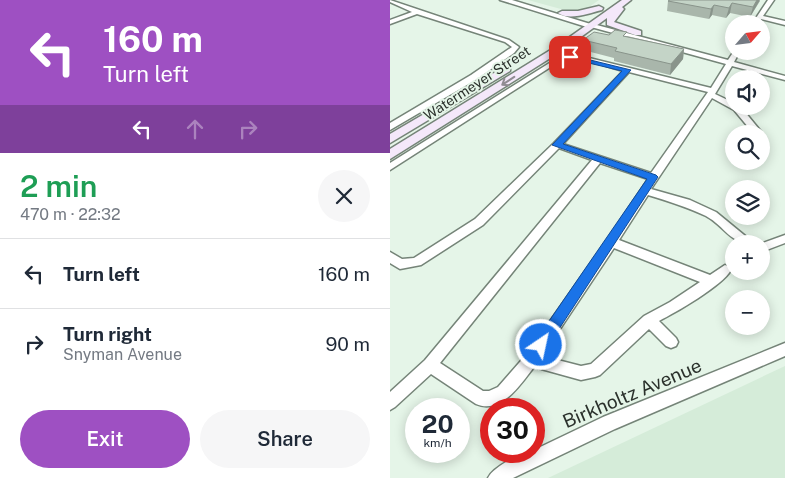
<!DOCTYPE html>
<meta charset="utf-8">
<style>
body{margin:0;font-family:"Public Sans",sans-serif;background:#f6f6f7;color:#1f2937;height:100vh;display:flex;flex-direction:column;font-size:19px;white-space:nowrap}
*{box-sizing:border-box;margin:0}
p{font-size:16px;color:#747a83}
.icon{flex:none;width:28px;height:28px;fill:none;stroke:currentColor;stroke-width:2;stroke-linecap:round;stroke-linejoin:round}
.map{position:relative;flex:1;overflow:hidden}
.drawer{display:flex;flex-direction:column;background:#fff;width:390px}
.drawer>*{flex:none}
.banner{background:#9e50c2;color:#fff;overflow:hidden}
.needle{width:32px;rotate:62deg}
.controls{position:absolute;left:335px;top:15px;display:grid;gap:10px}
.controls a{display:grid;place-items:center;width:45px;height:45px;border-radius:50%;background:#fff;box-shadow:0 2px 12px #0003;font-size:25px}
.speed{position:absolute;left:15px;top:398px;display:flex;gap:10px;font-size:25px;font-weight:700;text-align:center}
.speed>*{display:grid;place-content:center;width:65px;height:65px;border-radius:50%;background:#fff;box-shadow:0 2px 12px #0003;line-height:1}
.speed small{font-size:12px;font-weight:400}
.speed .limit{border:8px solid #d22;background:#fff;color:#111}
.pin{position:absolute;display:grid;place-items:center;width:42px;height:42px;color:#fff;margin:-21px;border-radius:10px;box-shadow:0 2px 8px #0006}
.me{position:absolute;width:55px;margin:-28px;rotate:34deg;stroke-linejoin:round;filter:drop-shadow(0 0 4px #0008)}
.turn{display:flex;align-items:center;gap:18px;height:105px;padding:0 20px;font-size:22px}
.turn .icon{width:65px;height:65px;stroke-width:2.5}
.turn b{display:block;font-size:35px;line-height:42px}
.lanes{display:flex;align-items:center;height:48px;padding:0 20px;background:#0003;justify-content:center;gap:25px;direction:ltr}
.lanes .off{opacity:.35}
.round{display:grid;place-items:center;flex:none;width:52px;height:52px;border-radius:26px;background:#f6f6f7}
.headline{display:flex;align-items:center;justify-content:space-between;height:85px;padding:0 20px}
h1{font-size:30px;font-weight:600;line-height:38px;color:#1e9e55}
.cta{display:flex;gap:10px;margin-top:auto;padding:10px 20px}
.cta a{flex:1;height:58px;border-radius:30px;background:#9e50c2;color:#fff;font-size:20px;font-weight:600;line-height:58px;text-align:center}
.cta a+a{background:#f6f6f7;color:#1f2937}
ul{padding:0;list-style:none}
li{display:flex;align-items:center;gap:15px;height:70px;padding:0 20px;border-top:1px solid #e0e1e3}
li div{flex:1}
li b{display:block;font-size:19px}
li em{font-style:normal}
main{display:flex;flex:1;min-height:0}
.map>svg:first-child{display:block}
.built{fill:#d5ecd9}
.lines{fill:none;stroke-linecap:round;stroke-linejoin:round}
.minor-casing{stroke:#758478;stroke-width:3}
.tertiary-casing{stroke:#758478;stroke-width:3}
.secondary-casing{stroke:#758478;stroke-width:3}
.minor{fill:#fff;fill-rule:evenodd}
.tertiary{fill:#fff;fill-rule:evenodd}
.secondary{fill:#f4e8fa;fill-rule:evenodd}
.wall{fill:#a9b6ab}
.shaded-wall{fill:#89948b}
.building{fill:#c4d4c7;stroke:#89948b}
.oneway{stroke:#908c93}
.route{fill:#1a73e8;stroke:#114b97}
.labels{text-anchor:middle;stroke-width:4;stroke-linejoin:round;paint-order:stroke}
.far-street-label{font-size:14px;fill:#2b312c;stroke:#e5f5e8}
.near-street-label{font-size:19px;fill:#2b312c;stroke:#e5f5e8}
</style>
<main>
<section class="drawer">
<div class="banner">
<div class="turn"><svg class="icon" aria-label="left" viewBox="0 0 24 24"><path d="M17 20v-9H6M10 6l-5 5 5 5"/></svg><div><b>160 m</b>Turn left</div></div>
<div class="lanes"><svg class="icon" aria-label="left" viewBox="0 0 24 24"><path d="M17 20v-9H6M10 6l-5 5 5 5"/></svg><svg class="icon off" aria-label="ahead" viewBox="0 0 24 24"><path d="M12 20V5M6 11l6-6 6 6"/></svg><svg class="icon off" aria-label="right" viewBox="0 0 24 24"><path d="M7 20v-9h11M14 6l5 5-5 5"/></svg></div>
</div>
<div class="headline"><div><h1>2 min</h1><p>470 m · 22:32</p></div><a class="round"><svg class="icon" aria-label="close" viewBox="0 0 24 24"><path d="M6 6l12 12M18 6L6 18"/></svg></a></div>
<ul>
<li><svg class="icon" aria-label="left" viewBox="0 0 24 24"><path d="M17 20v-9H6M10 6l-5 5 5 5"/></svg><div><b>Turn left</b></div><em>160 m</em></li>
<li><svg class="icon" aria-label="right" viewBox="0 0 24 24"><path d="M7 20v-9h11M14 6l5 5-5 5"/></svg><div><b>Turn right</b><p>Snyman Avenue</p></div><em>90 m</em></li>
</ul>
<div class="cta"><a>Exit</a><a>Share</a></div>
</section>
<div class="map">
<svg width="395" height="478" viewBox="0 0 395 478">
<rect width="100%" height="100%" fill="#e5f5e8"/>
<g class="built">
<path d="M 138,0 L 209,0 L 189,14 Z"/>
<path d="M 395,366 L 395,478 L 158,478 Z"/>
</g>
<g class="lines">
<defs>
<g id="minor">
<path d="M 0,0 L 119,40 L 129,47 L 124,53 L 87,79 L 0,130 L 0,123 L 81,75 L 122,47 L 115,42 L 27,14 L 0,24 L 0,20 L 22,12 L 0,2 Z"/>
<path d="M 378,0 L 384,0 L 373,16 L 395,21 L 395,25 L 371,19 L 368,24 L 362,24 Z"/>
<path d="M 203,24 L 338,60 L 344,51 L 350,51 L 344,62 L 395,76 L 395,80 L 342,66 L 325,94 L 344,103 L 344,106 L 350,106 L 373,134 L 371,136 L 371,134 L 364,134 L 344,110 L 322,98 L 261,189 L 300,200 L 326,212 L 365,244 C 339,244 336,227 316,216 C 297,207 278,201 258,195 L 229,240 L 320,275 L 335,265 L 339,267 L 341,270 C 332,286 286,312 269,321 L 286,338 L 288,342 L 286,346 L 281,348 L 276,346 L 259,329 L 210,375 L 205,377 L 191,380 L 144,367 C 131,384 111,415 86,404 L 41,374 L 5,407 L 0,410 L 0,392 L 35,360 L 202,160 L 169,148 L 93,225 L 31,265 L 10,269 L 0,263 L 0,252 L 12,259 L 24,258 L 85,219 L 164,143 L 233,71 C 214,66 189,54 170,61 L 0,170 L 0,163 L 166,59 L 176,55 L 187,55 L 321,88 L 336,64 L 201,27 L 200,26 ZM 239,72 L 318,92 L 261,173 L 173,144 ZM 210,163 L 258,179 L 218,239 L 136,355 L 108,387 L 99,391 L 93,391 L 50,363 ZM 224,248 L 310,282 L 280,302 L 254,316 L 201,364 L 191,366 L 152,356 Z"/>
<path d="M 395,235 L 395,243 L 371,252 L 370,244 Z"/>
<path d="M 395,343 L 395,356 L 225,429 L 123,478 L 98,478 C 103,467 132,452 144,451 L 144,450 L 213,417 Z"/>
</g>
<path id="tertiary" d="M 110,0 L 122,0 L 207,26 L 200,28 Z"/>
<g id="secondary">
<path d="M 232,0 L 241,0 L 232,7 L 234,9 L 224,22 L 251,31 L 251,35 L 245,35 L 217,25 L 217,18 L 173,50 L 0,159 L 0,149 L 167,46 Z"/>
<path d="M 209,6 L 213,8 L 212,10 C 200,13 179,21 168,13 L 172,11 L 188,11 Z"/>
<path d="M 116,66 L 120,67 L 120,71 L 0,143 L 0,134 Z"/>
</g>
</defs>
<use href="#minor" class="minor-casing"/>
<use href="#tertiary" class="tertiary-casing"/>
<use href="#secondary" class="secondary-casing"/>
<use href="#minor" class="minor"/>
<use href="#tertiary" class="tertiary"/>
<use href="#secondary" class="secondary"/>
</g>
<g class="wall">
<path d="M 278,1 L 370,1 L 360,17 L 340,13 L 336,18 L 322,15 L 319,19 L 277,11 Z"/>
<path d="M 219,35 L 237,36 L 294,49 L 293,59 L 280,75 L 224,61 L 224,58 L 193,50 L 193,40 Z"/>
</g>
<g class="shaded-wall">
<path d="M 367,0 L 370,0 L 360,17 L 363,7 Z"/>
<path d="M 342,3 L 340,13 L 336,18 L 339,8 Z"/>
<path d="M 324,5 L 322,15 L 319,19 L 321,9 Z"/>
<path d="M 294,49 L 293,59 L 280,75 L 281,64 Z"/>
</g>
<g class="building">
<path d="M 280,0 L 367,0 L 363,7 L 342,3 L 339,8 L 324,5 L 321,9 L 278,1 Z"/>
<path d="M 225,30 L 237,32 L 233,36 L 294,49 L 281,64 L 225,51 L 227,48 L 193,40 L 204,32 L 219,35 Z"/>
</g>
<defs><path id="oneway-shaft" d="M-6 0H5M1.5-3L5.5 0L1.5 3" fill="none" stroke-width="1.6" stroke-linecap="round" stroke-linejoin="round" transform="scale(1.25)"/></defs>
<use class="oneway" href="#oneway-shaft" transform="translate(118 81) rotate(147)"/>
<path class="route" d="M 180,55 L 241,70 L 173,144 L 266,175 L 268,177 L 156,349 L 151,351 L 146,349 L 144,345 L 146,340 L 257,179 L 162,145 L 232,71 L 178,58 L 178,55 Z"/>
<g class="labels">
<g class="far-street-label">
<text transform="translate(87 83) rotate(-33)" y="5">Watermeyer Street</text>
</g>
<g class="near-street-label">
<text transform="translate(242 393) rotate(-23)" y="7">Birkholtz Avenue</text>
</g>
</g>
</svg>
<div class="controls">
<a><svg class="needle" viewBox="-14 -14 28 28"><path d="M0-13l5 13h-10z" fill="#e53935"/><path d="M0 13l5-13h-10z" fill="#747a83"/></svg></a>
<a><svg class="icon" aria-label="sound" viewBox="0 0 24 24"><path d="M4 9h4l5-4v14l-5-4H4zM17 9q2 3 0 6"/></svg></a>
<a><svg class="icon" aria-label="search" viewBox="0 0 24 24"><circle cx="10" cy="10" r="6"/><path d="M15 15l6 6"/></svg></a>
<a><svg class="icon" aria-label="layers" viewBox="0 0 24 24"><path d="M12 4l9 5-9 5-9-5zM3 14l9 5 9-5"/></svg></a>
<a>+</a>
<a>−</a>
</div>
<div class="speed"><div>20<small>km/h</small></div><div class="limit">30</div></div>
<div class="pin" style="left:180px;top:57px;background:#d93025"><svg class="icon" aria-label="arrive" viewBox="0 0 24 24"><path d="M6 21V4h12l-3 4 3 4H6"/></svg></div>
<svg class="me" style="left:151px;top:345px" viewBox="-20 -20 40 40"><circle r="17" fill="#1a73e8" stroke="#fff" stroke-width="3"/><path d="M0-11L8 9 0 5-8 9z" fill="#fff"/></svg>
</div>
</main>
